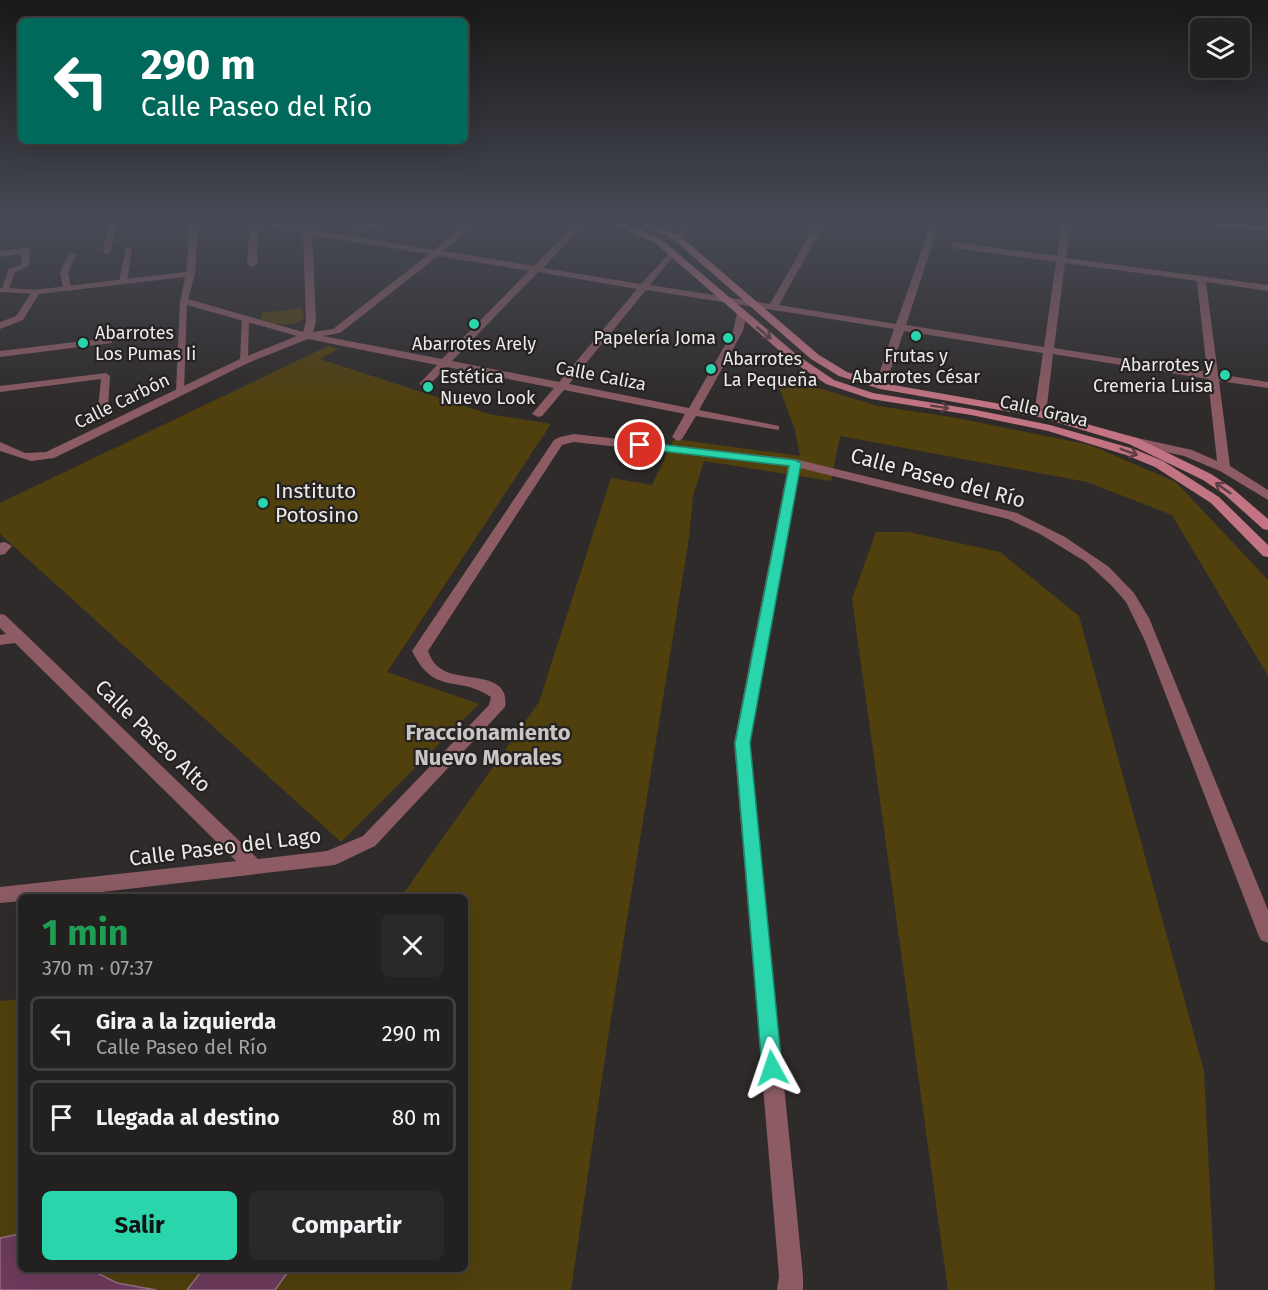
<!DOCTYPE html>
<html lang="es">
<meta charset="utf-8">
<style>
body{margin:0;font-family:"Fira Sans",sans-serif;background:#2b2829;color:#f1f3f6;height:100vh;display:flex;flex-direction:column;font-size:22px;white-space:nowrap}
*{box-sizing:border-box;margin:0}
p{font-size:20px;color:#a3a3a5}
.icon{flex:none;width:33px;height:33px;fill:none;stroke:currentColor;stroke-width:2;stroke-linecap:round;stroke-linejoin:round}
.map{position:relative;flex:1;overflow:hidden}
.details{position:absolute;left:18px;top:894px;width:450px;height:378px;display:flex;flex-direction:column;background:#232020;border-radius:9px;box-shadow:0 6px 24px #0002,0 0 0 2px #403e3e}
.details>*{flex:none}
.guide{position:absolute;left:18px;top:18px;width:450px;height:126px;border-radius:9px;box-shadow:0 6px 24px #0002,0 0 0 2px #403e3e;background:#00695c;color:#fff;overflow:hidden}
.tools{position:absolute;left:1190px;top:18px;display:grid;gap:12px}
.tools a{display:grid;place-items:center;width:60px;height:60px;border-radius:9px;background:#232020;box-shadow:0 6px 24px #0002,0 0 0 2px #403e3e;font-size:30px}
.pin{position:absolute;display:grid;place-items:center;width:51px;height:51px;color:#fff;margin:-26px;border:3px solid #fff;border-radius:50%;box-shadow:0 2px 6px #0007}
.me{position:absolute;width:66px;margin:-33px;rotate:355deg;stroke-linejoin:round;filter:drop-shadow(0 0 4px #0008)}
.turn{display:flex;align-items:center;gap:21px;height:126px;padding:0 24px;font-size:27px}
.turn .icon{width:78px;height:78px;stroke-width:2.5}
.turn b{display:block;font-size:42px;line-height:51px}
.round{display:grid;place-items:center;flex:none;width:63px;height:63px;border-radius:9px;background:#2b2829}
.headline{display:flex;align-items:center;justify-content:space-between;height:102px;padding:0 24px}
h1{font-size:36px;font-weight:700;line-height:45px;color:#1e9e55}
.cta{display:flex;gap:12px;margin-top:auto;padding:12px 24px}
.cta a{flex:1;height:69px;border-radius:9px;background:#2ad5ac;color:#111;font-size:24px;font-weight:700;line-height:69px;text-align:center}
.cta a+a{background:#2b2829;color:#f1f3f6}
ul{padding:0;list-style:none}
li{display:flex;align-items:center;gap:18px;height:75px;margin:0 12px 9px;padding:0 12px;border:3px solid #403e3e;border-radius:9px}
li div{flex:1}
li b{display:block;font-size:22px}
li em{font-style:normal}
.map>svg:first-child{display:block}
.green{fill:#50400e}
.water{fill:#6d3a5b;stroke:#936f86;stroke-width:1.5}
.lines{fill:none;stroke-linecap:round;stroke-linejoin:round}
.pedestrian{fill:#8c5b63;fill-rule:evenodd}
.minor{fill:#8c5b63;fill-rule:evenodd}
.secondary{fill:#c27482;fill-rule:evenodd}
.oneway{stroke:#5c3f43}
.route{fill:#2ad5ac;stroke:#1b8a70;stroke-width:1.5}
.poi-dot{fill:#2ad5ac;stroke:#252221;stroke-width:2}
.labels{text-anchor:middle;stroke-width:4.5;stroke-linejoin:round;paint-order:stroke}
.far-poi-label{font-size:18px;fill:#eceae9;stroke:#252221;text-anchor:start}
.far-street-label{font-size:18px;fill:#eceae9;stroke:#252221}
.street-label{font-size:21px;fill:#eceae9;stroke:#252221}
.poi-label{font-size:21px;fill:#eceae9;stroke:#252221;text-anchor:start}
.neighbourhood-label{font-size:22px;font-weight:bold;fill:#c9c5c4;stroke:#252221}
</style>
<div class="map">
<svg width="1268" height="1290" viewBox="0 0 1268 1290">
<rect width="100%" height="100%" fill="#2f2b2b"/>
<g class="green">
<path d="M 302,308 L 304,318 C 291,329 276,324 261,320 L 262,313 Z"/>
<path d="M 328,346 L 339,349 L 320,359 L 489,414 L 551,424 L 387,672 L 479,704 L 341,842 L 0,534 L 0,503 Z"/>
<path d="M 776,379 L 796,381 L 878,406 L 957,418 L 1090,445 L 1176,482 L 1268,580 L 1268,676 L 1172,515 L 1087,482 L 840,436 L 831,481 L 704,461 L 693,496 L 689,538 L 610,1024 L 571,1290 L 0,1290 L 0,1001 L 21,999 L 21,1269 L 465,1269 L 465,897 L 401,897 L 539,702 L 611,478 L 652,485 L 674,439 L 800,456 L 795,430 Z"/>
<path d="M 876,532 L 908,532 L 1000,552 L 1079,616 L 1204,1071 L 1215,1290 L 948,1290 L 852,599 Z"/>
</g>
<g class="water">
<path d="M 19,1234 L 21,1235 L 21,1269 L 89,1269 L 117,1283 L 156,1290 L 0,1290 L 0,1238 Z"/>
<path d="M 203,1269 L 290,1269 L 275,1290 L 187,1290 Z"/>
</g>
<g class="lines">
<g class="pedestrian">
<path d="M 126,247 L 132,248 L 127,282 L 123,284 L 119,282 Z"/>
<path d="M 26,249 L 30,251 L 29,266 L 15,272 L 9,288 L 36,290 L 40,292 L 36,294 L 0,292 L 0,288 L 2,288 L 9,269 L 21,265 L 22,251 Z"/>
<path d="M 70,252 L 77,254 L 68,272 L 71,288 L 67,290 L 63,288 L 60,272 Z"/>
<path d="M 180,299 L 187,301 L 184,391 L 180,394 L 176,391 Z"/>
<path d="M 242,316 L 249,318 L 248,361 L 244,364 L 240,361 Z"/>
<path d="M 106,373 L 110,376 L 108,409 L 103,412 L 98,409 L 101,379 L 0,392 L 0,386 Z"/>
</g>
<g class="minor">
<path d="M 109,224 L 117,224 L 111,251 L 107,254 L 103,251 Z"/>
<path d="M 190,224 L 198,224 L 195,274 L 188,299 L 303,332 L 306,322 L 303,233 L 259,224 L 281,224 L 303,228 L 303,224 L 311,224 L 311,229 L 434,250 L 465,226 L 468,227 L 468,231 L 443,251 L 534,266 L 575,224 L 584,224 L 543,268 L 641,284 L 673,249 L 677,252 L 650,285 L 770,304 L 816,224 L 824,224 L 779,305 L 896,324 L 931,224 L 939,224 L 906,325 L 1044,347 L 1056,262 L 954,248 L 950,245 L 954,242 L 1057,256 L 1062,224 L 1070,224 L 1066,258 L 1268,285 L 1268,291 L 1206,282 L 1218,374 L 1268,382 L 1268,388 L 1219,381 L 1230,466 L 1268,490 L 1268,500 L 1220,471 L 1184,456 L 1129,444 L 1127,441 L 1133,437 L 1192,450 L 1217,461 L 1208,379 L 1053,354 L 1046,414 L 1040,417 L 1034,414 L 1043,353 L 904,331 L 885,386 L 880,389 L 875,386 L 894,329 L 646,290 L 569,384 L 689,408 L 733,331 L 737,313 L 742,310 L 747,313 L 743,331 L 699,410 L 779,426 L 779,430 L 696,416 L 682,439 L 678,441 L 672,437 L 685,414 L 564,390 L 542,416 L 538,417 L 532,414 L 554,388 L 447,367 L 428,386 L 424,387 L 419,384 L 437,365 L 308,339 L 248,363 L 54,458 L 31,461 L 0,451 L 0,442 L 25,453 L 46,452 L 240,359 L 297,336 L 180,303 L 185,277 L 39,294 L 23,320 L 0,329 L 0,322 L 16,316 L 33,290 L 186,272 ZM 312,235 L 429,254 L 333,329 L 313,332 L 316,322 ZM 438,256 L 529,271 L 442,359 L 323,336 L 340,333 ZM 1065,263 L 1197,281 L 1207,372 L 1054,348 ZM 538,272 L 637,289 L 559,382 L 452,361 Z"/>
<path d="M 250,224 L 258,224 L 257,264 L 252,267 L 247,264 Z"/>
<path d="M 369,224 L 395,224 L 355,232 L 351,229 Z"/>
<path d="M 683,224 L 692,224 L 680,240 L 674,240 L 673,238 Z"/>
<path d="M 26,248 L 29,249 L 29,253 L 0,257 L 0,251 Z"/>
<path d="M 108,338 L 112,339 L 112,343 L 0,357 L 0,351 Z"/>
<path d="M 574,434 L 795,459 L 1017,513 L 1065,537 L 1109,567 L 1134,593 L 1149,618 L 1268,910 L 1268,943 L 1261,940 L 1258,934 L 1145,641 L 1126,602 L 1112,586 L 1086,562 L 1040,534 L 1008,519 L 800,468 L 750,743 L 803,1276 L 803,1290 L 777,1290 L 779,1276 L 734,743 L 788,466 L 574,442 L 562,445 L 428,651 C 431,659 435,666 443,670 C 463,682 511,671 505,707 L 375,846 L 335,865 L 58,897 L 21,897 L 21,901 L 0,903 L 0,887 L 236,861 L 15,643 L 0,645 L 0,635 L 6,634 L 0,628 L 0,614 L 5,615 L 24,633 L 258,859 L 327,851 L 363,836 L 489,705 L 491,697 C 457,674 435,697 412,651 L 554,440 L 560,437 Z"/>
<path d="M 5,542 L 12,546 L 5,554 L 0,555 L 0,543 Z"/>
</g>
<g class="secondary">
<path d="M 613,224 L 626,224 L 660,238 L 797,355 L 834,380 L 873,393 L 971,409 L 1050,425 L 1134,449 L 1163,461 L 1219,497 L 1268,545 L 1268,557 L 1263,556 L 1211,503 L 1155,467 L 1126,455 L 1048,431 L 971,415 L 871,399 L 826,384 L 789,359 L 654,242 Z"/>
<path d="M 642,224 L 652,224 L 680,236 L 819,355 L 847,372 L 882,383 L 1040,411 L 1137,438 L 1211,474 L 1232,488 L 1268,519 L 1268,530 L 1263,529 L 1224,494 L 1203,480 L 1129,444 L 1039,417 L 880,389 L 839,376 L 811,359 L 674,240 Z"/>
<path d="M 1213,224 L 1268,225 L 1268,231 L 1217,227 Z"/>
</g>
</g>
<defs><path id="oneway-shaft" d="M-6 0H5M1.5-3L5.5 0L1.5 3" fill="none" stroke-width="1.6" stroke-linecap="round" stroke-linejoin="round" transform="scale(1.5)"/></defs>
<g class="oneway">
<use href="#oneway-shaft" transform="translate(764 333) rotate(40)"/>
<use href="#oneway-shaft" transform="translate(940 407) rotate(9)"/>
<use href="#oneway-shaft" transform="translate(1129 452) rotate(21)"/>
<use href="#oneway-shaft" transform="translate(1223 488) rotate(-145)"/>
</g>
<linearGradient id="sky" x2="0" y2="1"><stop stop-color="#1a1818"/><stop offset="0.55" stop-color="#474a55"/><stop offset="1" stop-color="#474a55" stop-opacity="0"/></linearGradient>
<rect width="1268" height="405" fill="url(#sky)"/>
<path class="route" d="M 640,442 L 795,460 L 801,463 L 750,743 L 782,1068 L 779,1075 L 772,1077 L 765,1075 L 762,1068 L 735,743 L 789,466 L 636,448 L 635,445 Z"/>
<g class="poi-dot">
<circle cx="474" cy="324" r="6"/>
<circle cx="916" cy="336" r="6"/>
<circle cx="728" cy="338" r="6"/>
<circle cx="83" cy="343" r="6"/>
<circle cx="711" cy="369" r="6"/>
<circle cx="1225" cy="375" r="6"/>
<circle cx="428" cy="387" r="6"/>
<circle cx="263" cy="503" r="6"/>
</g>
<g class="labels">
<g class="far-poi-label">
<text x="95" y="339">Abarrotes<tspan x="95" dy="21">Los Pumas Ii</tspan></text>
<text x="716" y="344" text-anchor="end">Papelería Joma</text>
<text x="474" y="350" text-anchor="middle">Abarrotes Arely</text>
<text x="916" y="362" text-anchor="middle">Frutas y<tspan x="916" dy="21">Abarrotes César</tspan></text>
<text x="723" y="365">Abarrotes<tspan x="723" dy="21">La Pequeña</tspan></text>
<text x="1213" y="371" text-anchor="end">Abarrotes y<tspan x="1213" dy="21">Cremeria Luisa</tspan></text>
<text x="440" y="383">Estética<tspan x="440" dy="21">Nuevo Look</tspan></text>
</g>
<g class="far-street-label">
<text transform="translate(601 376) rotate(11)" y="6">Calle Caliza</text>
<text transform="translate(122 401) rotate(-26)" y="6">Calle Carbón</text>
<text transform="translate(1044 411) rotate(13)" y="6">Calle Grava</text>
</g>
<g class="street-label">
<text transform="translate(938 478) rotate(15)" y="7">Calle Paseo del Río</text>
<text transform="translate(153 736) rotate(44)" y="7">Calle Paseo Alto</text>
<text transform="translate(225 847) rotate(-7)" y="7">Calle Paseo del Lago</text>
</g>
<g class="poi-label">
<text x="275" y="498">Instituto<tspan x="275" dy="24">Potosino</tspan></text>
</g>
<g class="neighbourhood-label">
<text x="488" y="740">Fraccionamiento<tspan x="488" dy="25">Nuevo Morales</tspan></text>
</g>
</g>
</svg>
<div class="tools">
<a><svg class="icon" aria-label="layers" viewBox="0 0 24 24"><path d="M12 4l9 5-9 5-9-5zM3 14l9 5 9-5"/></svg></a>
</div>
<div class="pin" style="left:640px;top:445px;background:#d93025"><svg class="icon" aria-label="arrive" viewBox="0 0 24 24"><path d="M6 21V4h12l-3 4 3 4H6"/></svg></div>
<svg class="me" style="left:772px;top:1068px" viewBox="-20 -20 40 40"><path d="M0-17L14 15 0 8-14 15z" fill="#2ad5ac" stroke="#fff" stroke-width="4"/></svg>
<div class="guide">
<div class="turn"><svg class="icon" aria-label="left" viewBox="0 0 24 24"><path d="M17 20v-9H6M10 6l-5 5 5 5"/></svg><div><b>290 m</b>Calle Paseo del Río</div></div>
</div>
<section class="details">
<div class="headline"><div><h1>1 min</h1><p>370 m · 07:37</p></div><a class="round"><svg class="icon" aria-label="close" viewBox="0 0 24 24"><path d="M6 6l12 12M18 6L6 18"/></svg></a></div>
<ul>
<li><svg class="icon" aria-label="left" viewBox="0 0 24 24"><path d="M17 20v-9H6M10 6l-5 5 5 5"/></svg><div><b>Gira a la izquierda</b><p>Calle Paseo del Río</p></div><em>290 m</em></li>
<li><svg class="icon" aria-label="arrive" viewBox="0 0 24 24"><path d="M6 21V4h12l-3 4 3 4H6"/></svg><div><b>Llegada al destino</b></div><em>80 m</em></li>
</ul>
<div class="cta"><a>Salir</a><a>Compartir</a></div>
</section>
</div>
